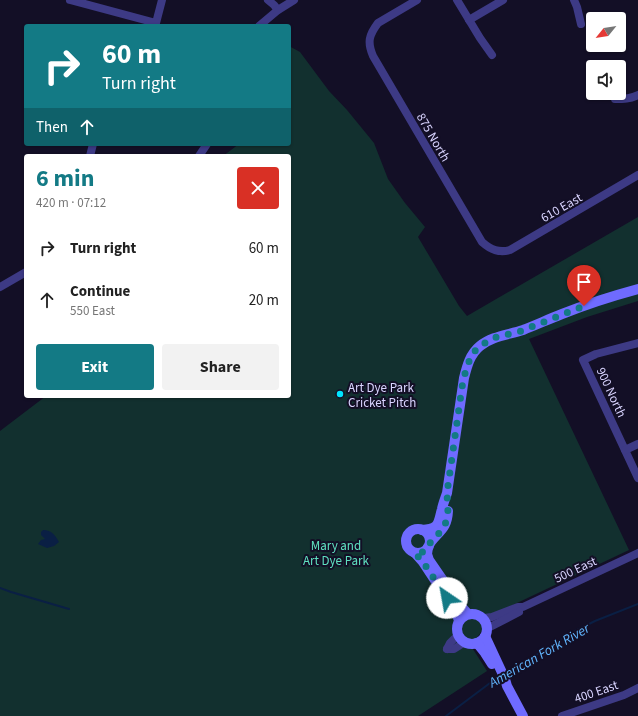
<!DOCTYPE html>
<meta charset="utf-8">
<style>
body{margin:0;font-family:"Source Sans 3",sans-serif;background:#f2f2f2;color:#222;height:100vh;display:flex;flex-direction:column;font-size:15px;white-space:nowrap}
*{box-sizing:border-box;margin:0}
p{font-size:13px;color:#767676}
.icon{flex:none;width:22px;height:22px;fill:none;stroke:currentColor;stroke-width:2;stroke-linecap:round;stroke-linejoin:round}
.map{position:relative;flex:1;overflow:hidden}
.details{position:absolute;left:24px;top:154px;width:267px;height:244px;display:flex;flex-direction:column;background:#fff;border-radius:4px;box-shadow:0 1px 3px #0004}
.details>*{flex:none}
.top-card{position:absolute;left:24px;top:24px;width:267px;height:122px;border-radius:4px;box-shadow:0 1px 3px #0004;background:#137a85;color:#fff;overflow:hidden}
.needle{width:26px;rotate:240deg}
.tools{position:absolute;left:586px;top:12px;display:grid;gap:8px}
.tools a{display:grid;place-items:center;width:40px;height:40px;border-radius:4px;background:#fff;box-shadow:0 1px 3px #0004;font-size:20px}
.pin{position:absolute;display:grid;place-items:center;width:34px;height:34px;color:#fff;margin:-41px -17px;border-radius:50% 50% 50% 0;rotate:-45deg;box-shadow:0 0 4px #0007}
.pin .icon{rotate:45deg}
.me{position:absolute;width:44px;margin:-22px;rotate:327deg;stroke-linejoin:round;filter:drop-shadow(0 0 3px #0008)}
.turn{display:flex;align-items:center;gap:14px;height:84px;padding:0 12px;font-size:18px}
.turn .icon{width:52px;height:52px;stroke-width:2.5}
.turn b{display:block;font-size:28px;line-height:34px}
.then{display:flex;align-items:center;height:38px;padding:0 12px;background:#0003;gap:8px;font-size:15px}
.round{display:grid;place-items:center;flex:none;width:42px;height:42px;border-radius:4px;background:#f2f2f2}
.headline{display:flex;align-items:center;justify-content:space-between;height:68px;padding:0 12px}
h1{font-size:24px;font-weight:700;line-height:30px;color:#137a85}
.button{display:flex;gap:8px;margin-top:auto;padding:8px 12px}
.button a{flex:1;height:46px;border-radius:4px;background:#137a85;color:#fff;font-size:16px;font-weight:700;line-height:46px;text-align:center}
.button a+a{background:#f2f2f2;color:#222}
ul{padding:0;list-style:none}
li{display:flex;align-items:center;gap:12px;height:52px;padding:0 12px}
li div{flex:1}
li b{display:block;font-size:15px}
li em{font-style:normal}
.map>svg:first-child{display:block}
.green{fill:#12302f}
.water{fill:#0a1f44}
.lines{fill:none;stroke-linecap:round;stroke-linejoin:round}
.stream{stroke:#0a1f44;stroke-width:2}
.street{stroke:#3d3a85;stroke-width:8}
.secondary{stroke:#6f6bff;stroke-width:10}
.route{stroke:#137a85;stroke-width:7;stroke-dasharray:0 12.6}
.poi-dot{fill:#00e5ff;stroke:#130f26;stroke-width:1.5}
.labels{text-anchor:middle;stroke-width:4;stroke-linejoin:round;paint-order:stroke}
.street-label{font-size:13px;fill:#d9d4ff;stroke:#130f26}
.poi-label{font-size:13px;fill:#d9d4ff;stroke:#130f26;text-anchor:start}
.park-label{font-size:13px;fill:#5fe0c0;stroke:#130f26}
.water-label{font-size:14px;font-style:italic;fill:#62b6ff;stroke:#130f26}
</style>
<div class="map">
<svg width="638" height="716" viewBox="0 0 638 716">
<rect width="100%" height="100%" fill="#130f26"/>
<path class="green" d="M 289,46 L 300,52 L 329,91 L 347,110 L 374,143 L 388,179 L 405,203 L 425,227 L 418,237 L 459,306 L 467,316 L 638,217 L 638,301 L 587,317 L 529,339 L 629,550 L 494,614 L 471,646 L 487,671 L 418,716 L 0,716 L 0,431 L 46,396 L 289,396 L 289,156 L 223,156 L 239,144 L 289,144 Z"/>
<path class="water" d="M 43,530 C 52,530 55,535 59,542 L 54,546 L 47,548 L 38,544 L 41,540 L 45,539 L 41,535 L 41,532 Z"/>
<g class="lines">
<g class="stream">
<path d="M 0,588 L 11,592 L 69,609"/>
<path d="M 506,674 L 573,632 L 595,621 L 638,604"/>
<path d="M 446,716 L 490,683 L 500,677"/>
</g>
<g class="street">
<path d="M 70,0 L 156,23 L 162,0"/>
<path d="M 268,0 L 274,5 L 278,10"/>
<path d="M 417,0 L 378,23 C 369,35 367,42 373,56 L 482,242 C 491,250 499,253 510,250 L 638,175"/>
<path d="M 457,0 L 480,38 L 492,55"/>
<path d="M 574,0 L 577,7 L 581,24"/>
<path d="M 469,20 L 503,0"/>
<path d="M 259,26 L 278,10 L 294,0"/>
<path d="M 615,99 C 623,99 630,99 638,95"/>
<path d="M 90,156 L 93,144"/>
<path d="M 199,156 L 207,144"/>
<path d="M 0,287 L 26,272"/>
<path d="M 638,343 L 596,354 L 583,360 L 638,478"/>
<path d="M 625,450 L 638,444"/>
<path d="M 484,618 L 492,617 L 518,607 L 523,607 L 638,553"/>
<path d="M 487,629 L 490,627 L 519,612"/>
<path d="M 447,649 L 454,649 L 465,642"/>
<path d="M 447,649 L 450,643 L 458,635"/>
<path d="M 562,716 L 624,695 L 638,688"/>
</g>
<g class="secondary">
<circle cx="418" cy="541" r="12"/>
<path d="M 422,530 C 440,529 438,523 442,509 C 443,504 445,499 447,493 L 464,378 C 467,366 470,354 480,346 C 492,336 508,335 523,330 C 536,325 549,319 562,314 C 587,304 612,296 638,289"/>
<path d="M 430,543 C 440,530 447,529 448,511"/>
<path d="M 428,547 L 427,554 L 429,560 L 460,605 L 468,614"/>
<path d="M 415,553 L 423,562 L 454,609 L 459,620"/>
<circle cx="472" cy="629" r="15"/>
<path d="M 485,636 L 505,679 L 507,686 L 523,716"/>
<path d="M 477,643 L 485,653 L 492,664"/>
</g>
</g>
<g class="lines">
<path class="route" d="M 447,598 L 423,562 L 415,553 L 421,553 L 427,549 L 430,543 L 441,531 L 446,522 L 448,513 L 447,493 L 462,387 L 466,369 L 472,354 L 480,346 L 493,338 L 521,331 L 584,306"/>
</g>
<circle class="poi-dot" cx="340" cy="394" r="4"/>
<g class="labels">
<g class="street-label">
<text transform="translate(434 137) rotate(60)" y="5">875 North</text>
<text transform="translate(561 207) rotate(-30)" y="5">610 East</text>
<text transform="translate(612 392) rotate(65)" y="5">900 North</text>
<text transform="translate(575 569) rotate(-25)" y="5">500 East</text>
<text transform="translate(596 691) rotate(-19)" y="5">400 East</text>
</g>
<g class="poi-label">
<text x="348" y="392">Art Dye Park<tspan x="348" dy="15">Cricket Pitch</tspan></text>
</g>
<g class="park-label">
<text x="336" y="550">Mary and<tspan x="336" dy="15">Art Dye Park</tspan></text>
</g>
<g class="water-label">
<text transform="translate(539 655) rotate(-30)" y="5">American Fork River</text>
</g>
</g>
</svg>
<div class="tools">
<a><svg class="needle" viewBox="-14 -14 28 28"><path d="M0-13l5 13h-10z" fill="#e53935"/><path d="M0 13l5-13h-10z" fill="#767676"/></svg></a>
<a><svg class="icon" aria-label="sound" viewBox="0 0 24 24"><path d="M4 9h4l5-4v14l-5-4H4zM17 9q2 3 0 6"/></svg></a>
</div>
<div class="pin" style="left:584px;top:306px;background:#d93025"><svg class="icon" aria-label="arrive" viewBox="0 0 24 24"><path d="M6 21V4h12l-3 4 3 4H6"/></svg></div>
<svg class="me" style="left:447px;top:598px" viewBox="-20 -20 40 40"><circle r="19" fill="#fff"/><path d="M0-13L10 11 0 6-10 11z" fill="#137a85"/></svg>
<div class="top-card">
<div class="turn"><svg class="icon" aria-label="right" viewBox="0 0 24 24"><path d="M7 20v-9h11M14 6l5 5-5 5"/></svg><div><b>60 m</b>Turn right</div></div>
<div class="then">Then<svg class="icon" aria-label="ahead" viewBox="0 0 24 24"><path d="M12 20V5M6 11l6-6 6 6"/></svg></div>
</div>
<section class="details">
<div class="headline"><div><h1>6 min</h1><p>420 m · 07:12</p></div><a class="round" style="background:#d93025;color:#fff"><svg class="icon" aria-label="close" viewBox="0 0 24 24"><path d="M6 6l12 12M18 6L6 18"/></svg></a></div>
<ul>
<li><svg class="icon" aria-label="right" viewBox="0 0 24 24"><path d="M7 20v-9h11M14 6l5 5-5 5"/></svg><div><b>Turn right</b></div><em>60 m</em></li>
<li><svg class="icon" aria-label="ahead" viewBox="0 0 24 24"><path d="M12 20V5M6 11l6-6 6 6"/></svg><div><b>Continue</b><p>550 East</p></div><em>20 m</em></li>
</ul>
<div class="button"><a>Exit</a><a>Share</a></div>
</section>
</div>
